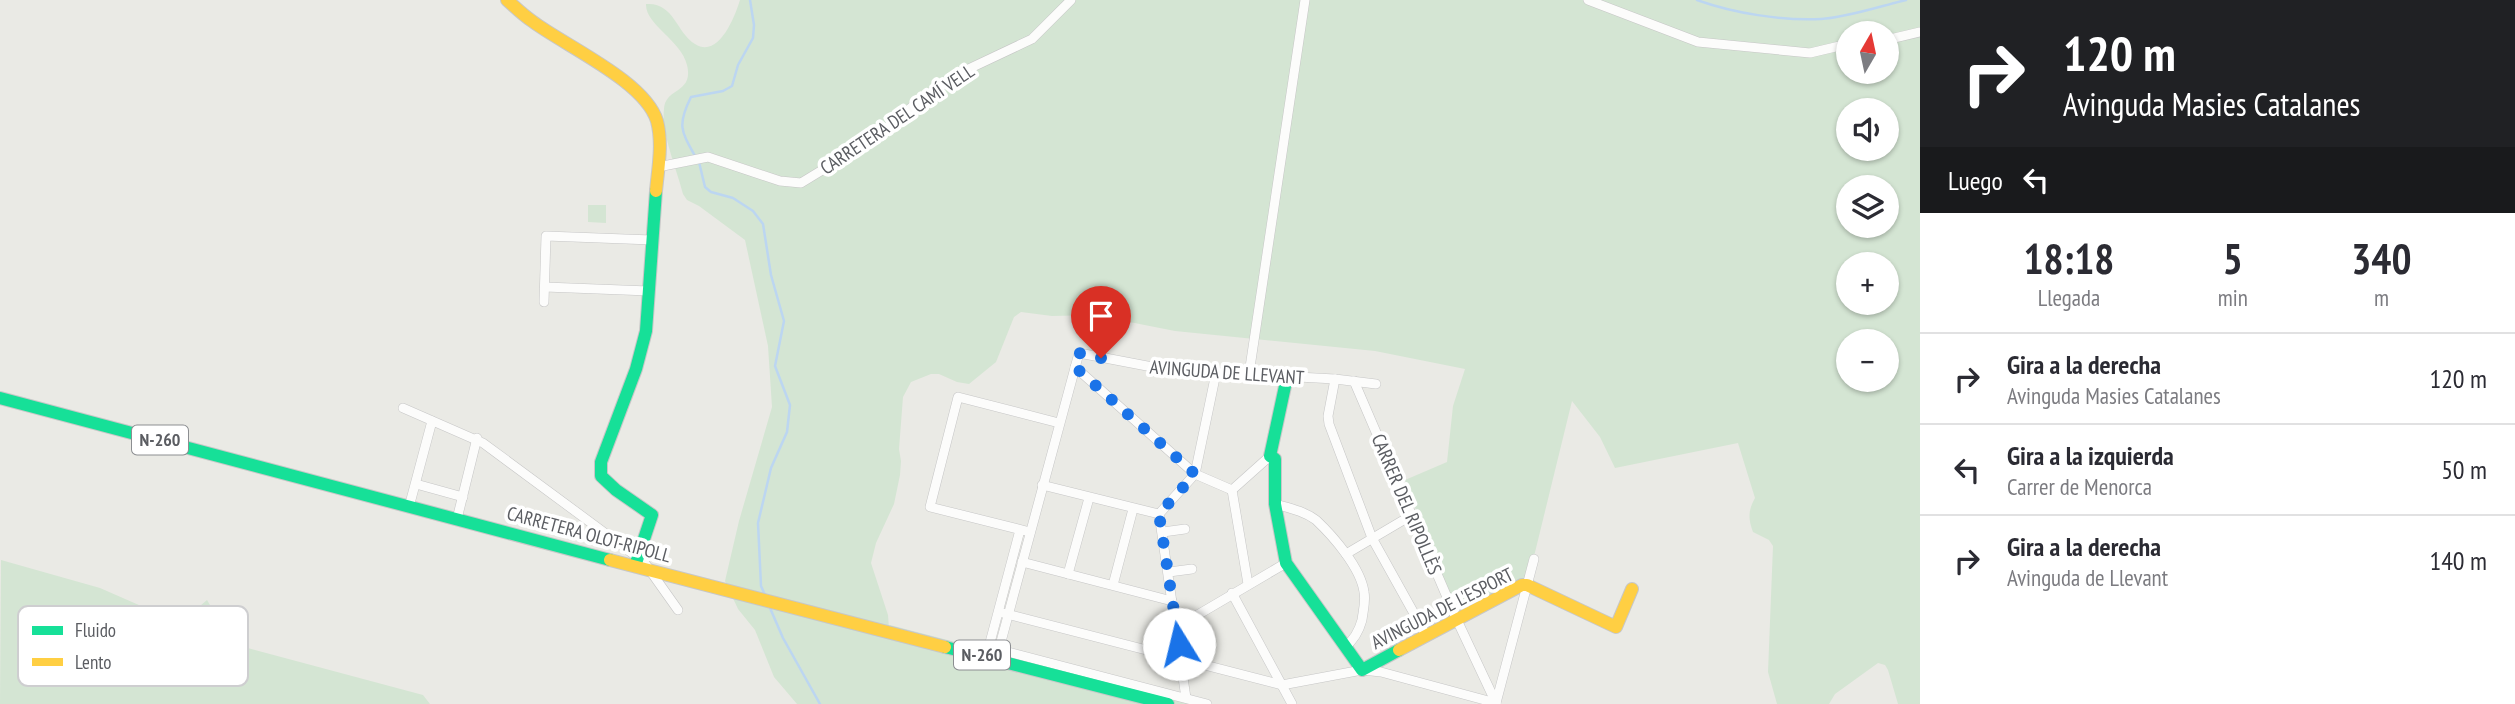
<!DOCTYPE html>
<html lang="es">
<meta charset="utf-8">
<style>
body{margin:0;font-family:"PT Sans Narrow",sans-serif;background:#f7f7f7;color:#2b2b33;height:100vh;display:flex;flex-direction:column;font-size:26px;white-space:nowrap}
*{box-sizing:border-box;margin:0}
p{font-size:23px;color:#7c7c81}
.icon{flex:none;width:38px;height:38px;fill:none;stroke:currentColor;stroke-width:2;stroke-linecap:round;stroke-linejoin:round}
.map{position:relative;flex:1;overflow:hidden}
.sheet{display:flex;flex-direction:column;background:#fff;width:595px}
.sheet>*{flex:none}
.top-card{background:#202124;color:#fff;overflow:hidden}
.needle{width:46px;rotate:9deg}
.buttons{position:absolute;left:1836px;top:21px;display:grid;gap:14px}
.buttons a{display:grid;place-items:center;width:63px;height:63px;border-radius:50%;background:#fff;box-shadow:0 2px 5px #0004;font-size:35px}
.pin{position:absolute;display:grid;place-items:center;width:60px;height:60px;color:#fff;margin:-72px -30px;border-radius:50% 50% 50% 0;rotate:-45deg;box-shadow:0 0 7px #0007}
.pin .icon{rotate:45deg}
.me{position:absolute;width:77px;margin:-38px;rotate:351deg;stroke-linejoin:round;filter:drop-shadow(0 0 5px #0008)}
.turn{display:flex;align-items:center;gap:24px;height:147px;padding:0 28px;font-size:32px}
.turn .icon{width:91px;height:91px;stroke-width:2.5}
.turn b{display:block;font-size:49px;line-height:60px}
.then{display:flex;align-items:center;height:66px;padding:0 28px;background:#0003;gap:14px;font-size:26px}
.eta{display:flex;justify-content:space-evenly;align-items:center;height:119px;text-align:center}
.eta b{font-size:42px;font-weight:700;line-height:49px}
ul{padding:0;list-style:none}
li{display:flex;align-items:center;gap:21px;height:91px;padding:0 28px;border-top:2px solid #e1e1e2}
li div{flex:1}
li b{display:block;font-size:26px}
li em{font-style:normal}
main{display:flex;flex:1;min-height:0}
.map>svg:first-child{display:block}
.green{fill:#d4e5d3;fill-rule:evenodd}
.lines{fill:none;stroke-linecap:round;stroke-linejoin:round}
.stream{stroke:#bcd6f1;stroke-width:2.5}
.street-casing{stroke:#c6c6c6;stroke-width:10}
.fast-casing{stroke:#c7c7c7;stroke-width:14}
.slow-casing{stroke:#c7c7c7;stroke-width:14}
.street{stroke:#fcfcfb;stroke-width:9}
.fast{stroke:#16e098;stroke-width:12}
.slow{stroke:#ffcf43;stroke-width:12}
.route{stroke:#1a73e8;stroke-width:12;stroke-dasharray:0 21.6}
.labels{text-anchor:middle;stroke-width:7;stroke-linejoin:round;paint-order:stroke}
.shield{fill:#fff;stroke:#8c8e91;stroke-width:2}
.shield-label{font-size:18px;font-weight:bold;fill:#5b5d62}
.street-label{font-size:19px;fill:#5b5d62;stroke:#fff}
.key{fill:#fff;stroke:#ceced0;stroke-width:2}
.key-label{font-size:19px;fill:#5b5d62}
</style>
<main>
<div class="map">
<svg width="1920" height="704" viewBox="0 0 1920 704">
<rect width="100%" height="100%" fill="#eaeae5"/>
<g class="green">
<path d="M 740,0 L 1920,0 L 1920,704 L 1898,704 L 1888,670 L 1885,665 L 1878,663 L 1835,694 L 1829,704 L 1777,704 L 1768,672 L 1773,546 L 1769,540 L 1753,532 C 1748,518 1748,511 1755,498 L 1738,443 L 1615,468 L 1600,437 L 1572,401 L 1527,585 L 1453,612 L 1405,480 L 1447,462 L 1453,406 L 1465,369 L 1375,351 L 1175,331 L 1094,315 L 1052,316 L 1021,312 L 1014,317 L 996,362 L 969,384 L 957,382 L 939,374 L 931,374 L 911,382 L 903,397 L 899,449 L 901,461 L 900,475 L 894,504 L 876,543 L 871,563 L 888,615 L 889,628 L 890,625 L 1195,704 L 797,704 L 774,677 L 755,630 L 738,609 L 725,581 L 739,521 L 772,407 L 768,346 L 745,240 L 699,206 L 687,200 L 683,194 C 677,170 661,133 664,109 C 665,87 694,94 687,65 C 681,40 645,25 646,4 C 674,2 676,32 695,44 C 719,59 735,16 740,0 ZM 1848,33 L 1886,33 L 1886,72 L 1848,72 ZM 1848,110 L 1886,110 L 1886,149 L 1848,149 ZM 1848,187 L 1886,187 L 1886,226 L 1848,226 ZM 1848,264 L 1886,264 L 1886,303 L 1848,303 ZM 1848,341 L 1886,341 L 1886,380 L 1848,380 Z"/>
<path d="M 588,205 L 606,205 L 606,223 L 588,222 Z"/>
<path d="M 1,560 L 100,588 L 180,623 L 207,600 L 233,644 L 423,695 L 430,704 L 0,704 Z"/>
</g>
<g class="lines">
<g class="stream">
<path d="M 1697,0 C 1733,13 1782,21 1821,19 C 1845,18 1881,6 1906,0"/>
<path d="M 695,156 C 681,131 677,125 691,97 L 723,91 L 732,86 L 738,65 L 753,38 L 754,25 L 750,0"/>
<path d="M 699,162 L 705,187 L 711,192 L 733,198 L 753,211 L 763,224 L 771,275 L 784,321 L 775,366 L 790,405 L 787,432 L 771,468 L 758,523 L 761,586 L 765,595"/>
<path d="M 770,608 L 783,638 L 820,704"/>
</g>
<defs>
<g id="street">
<path d="M 1588,0 L 1698,42 L 1810,53 L 1848,44"/>
<path d="M 1886,40 L 1920,32"/>
<path d="M 658,167 L 708,157 L 780,181 L 801,183 L 878,136 L 920,100 L 960,73 L 1032,39 L 1071,0"/>
<path d="M 545,287 L 649,291"/>
<path d="M 544,302 L 546,236 L 652,240"/>
<path d="M 1075,367 L 1195,474 L 1232,490 L 1270,456"/>
<path d="M 1249,374 L 1305,0"/>
<path d="M 1335,379 L 1328,416 L 1329,424 L 1372,538 L 1426,635"/>
<path d="M 1354,381 L 1456,618 L 1496,703"/>
<path d="M 403,408 L 483,443 L 644,562 L 678,610"/>
<path d="M 416,484 L 463,497"/>
<path d="M 1042,485 L 1159,514 L 1195,474 L 1216,373"/>
<path d="M 1232,490 L 1248,584"/>
<path d="M 1275,504 C 1289,508 1304,511 1316,520 C 1333,536 1361,568 1364,592 C 1366,601 1363,611 1362,620 C 1359,631 1354,640 1345,647"/>
<path d="M 409,507 L 432,421"/>
<path d="M 1159,514 L 1186,698"/>
<path d="M 457,519 L 477,438"/>
<path d="M 1030,532 L 930,507 L 958,397 L 1059,423"/>
<path d="M 1163,532 L 1185,529"/>
<path d="M 1346,554 L 1412,515"/>
<path d="M 1022,562 L 1172,601"/>
<path d="M 1169,572 L 1192,569"/>
<path d="M 1068,574 L 1089,498"/>
<path d="M 1113,585 L 1133,509"/>
<path d="M 1232,593 L 1292,704"/>
<path d="M 999,612 L 1282,685 L 1362,670 L 1381,672 L 1496,703"/>
<path d="M 1177,627 L 1286,563"/>
<path d="M 989,647 L 1207,704"/>
<path d="M 999,649 L 1079,353 L 1168,370 L 1335,379 L 1376,384"/>
<path d="M 988,650 L 1020,530"/>
<path d="M 1496,703 L 1534,559"/>
</g>
<g id="fast">
<path d="M 1287,377 L 1270,456 L 1275,459 L 1275,504 L 1286,563 L 1362,670 L 1399,650"/>
<path d="M 0,398 L 610,560"/>
<path d="M 635,566 L 652,515 L 616,490 L 601,476 L 601,462 L 636,369 L 646,331 L 656,191"/>
<path d="M 945,647 L 1168,704"/>
</g>
<g id="slow">
<path d="M 507,0 C 515,7 523,15 532,21 C 565,46 645,81 657,121 C 663,144 658,169 656,191"/>
<path d="M 610,560 L 945,647"/>
<path d="M 1399,650 L 1522,585 L 1527,585 L 1616,627 L 1632,589"/>
</g>
</defs>
<use href="#street" class="street-casing"/>
<use href="#fast" class="fast-casing"/>
<use href="#slow" class="slow-casing"/>
<use href="#street" class="street"/>
<use href="#fast" class="fast"/>
<use href="#slow" class="slow"/>
</g>
<g class="lines">
<path class="route" d="M 1101,358 L 1079,353 L 1075,367 L 1195,474 L 1159,514 L 1179,644"/>
</g>
<g class="labels">
<g class="shield">
<rect x="132" y="425.5" width="56" height="29" rx="5"/>
<rect x="954" y="640.5" width="56" height="29" rx="5"/>
</g>
<g class="shield-label">
<text x="160" y="446">N-260</text>
<text x="982" y="661">N-260</text>
</g>
<g class="street-label">
<text transform="translate(897 119) rotate(-34)" y="7">CARRETERA DEL CAMÍ VELL</text>
<text transform="translate(1227 372) rotate(4)" y="7">AVINGUDA DE LLEVANT</text>
<text transform="translate(1407 504) rotate(67)" y="7">CARRER DEL RIPOLLÈS</text>
<text transform="translate(589 534) rotate(15)" y="7">CARRETERA OLOT-RIPOLL</text>
<text transform="translate(1442 608) rotate(-27)" y="7">AVINGUDA DE L'ESPORT</text>
</g>
</g>
<rect x="18" y="606" width="230" height="80" rx="10" class="key"/>
<rect x="32" y="626" width="31" height="9" fill="#16e098"/>
<rect x="32" y="658" width="31" height="8" fill="#ffcf43"/>
<g class="key-label">
<text x="75" y="637">Fluido</text>
<text x="75" y="669">Lento</text>
</g>
</svg>
<div class="buttons">
<a><svg class="needle" viewBox="-14 -14 28 28"><path d="M0-13l5 13h-10z" fill="#e53935"/><path d="M0 13l5-13h-10z" fill="#7c7c81"/></svg></a>
<a><svg class="icon" aria-label="sound" viewBox="0 0 24 24"><path d="M4 9h4l5-4v14l-5-4H4zM17 9q2 3 0 6"/></svg></a>
<a><svg class="icon" aria-label="layers" viewBox="0 0 24 24"><path d="M12 4l9 5-9 5-9-5zM3 14l9 5 9-5"/></svg></a>
<a>+</a>
<a>−</a>
</div>
<div class="pin" style="left:1101px;top:358px;background:#d93025"><svg class="icon" aria-label="arrive" viewBox="0 0 24 24"><path d="M6 21V4h12l-3 4 3 4H6"/></svg></div>
<svg class="me" style="left:1179px;top:644px" viewBox="-20 -20 40 40"><circle r="19" fill="#fff"/><path d="M0-13L10 11 0 6-10 11z" fill="#1a73e8"/></svg>
</div>
<section class="sheet">
<div class="top-card">
<div class="turn"><svg class="icon" aria-label="right" viewBox="0 0 24 24"><path d="M7 20v-9h11M14 6l5 5-5 5"/></svg><div><b>120 m</b>Avinguda Masies Catalanes</div></div>
<div class="then">Luego<svg class="icon" aria-label="left" viewBox="0 0 24 24"><path d="M17 20v-9H6M10 6l-5 5 5 5"/></svg></div>
</div>
<div class="eta">
<div><b>18:18</b><p>Llegada</p></div>
<div><b>5</b><p>min</p></div>
<div><b>340</b><p>m</p></div>
</div>
<ul>
<li><svg class="icon" aria-label="right" viewBox="0 0 24 24"><path d="M7 20v-9h11M14 6l5 5-5 5"/></svg><div><b>Gira a la derecha</b><p>Avinguda Masies Catalanes</p></div><em>120 m</em></li>
<li><svg class="icon" aria-label="left" viewBox="0 0 24 24"><path d="M17 20v-9H6M10 6l-5 5 5 5"/></svg><div><b>Gira a la izquierda</b><p>Carrer de Menorca</p></div><em>50 m</em></li>
<li><svg class="icon" aria-label="right" viewBox="0 0 24 24"><path d="M7 20v-9h11M14 6l5 5-5 5"/></svg><div><b>Gira a la derecha</b><p>Avinguda de Llevant</p></div><em>140 m</em></li>
</ul>
</section>
</main>
